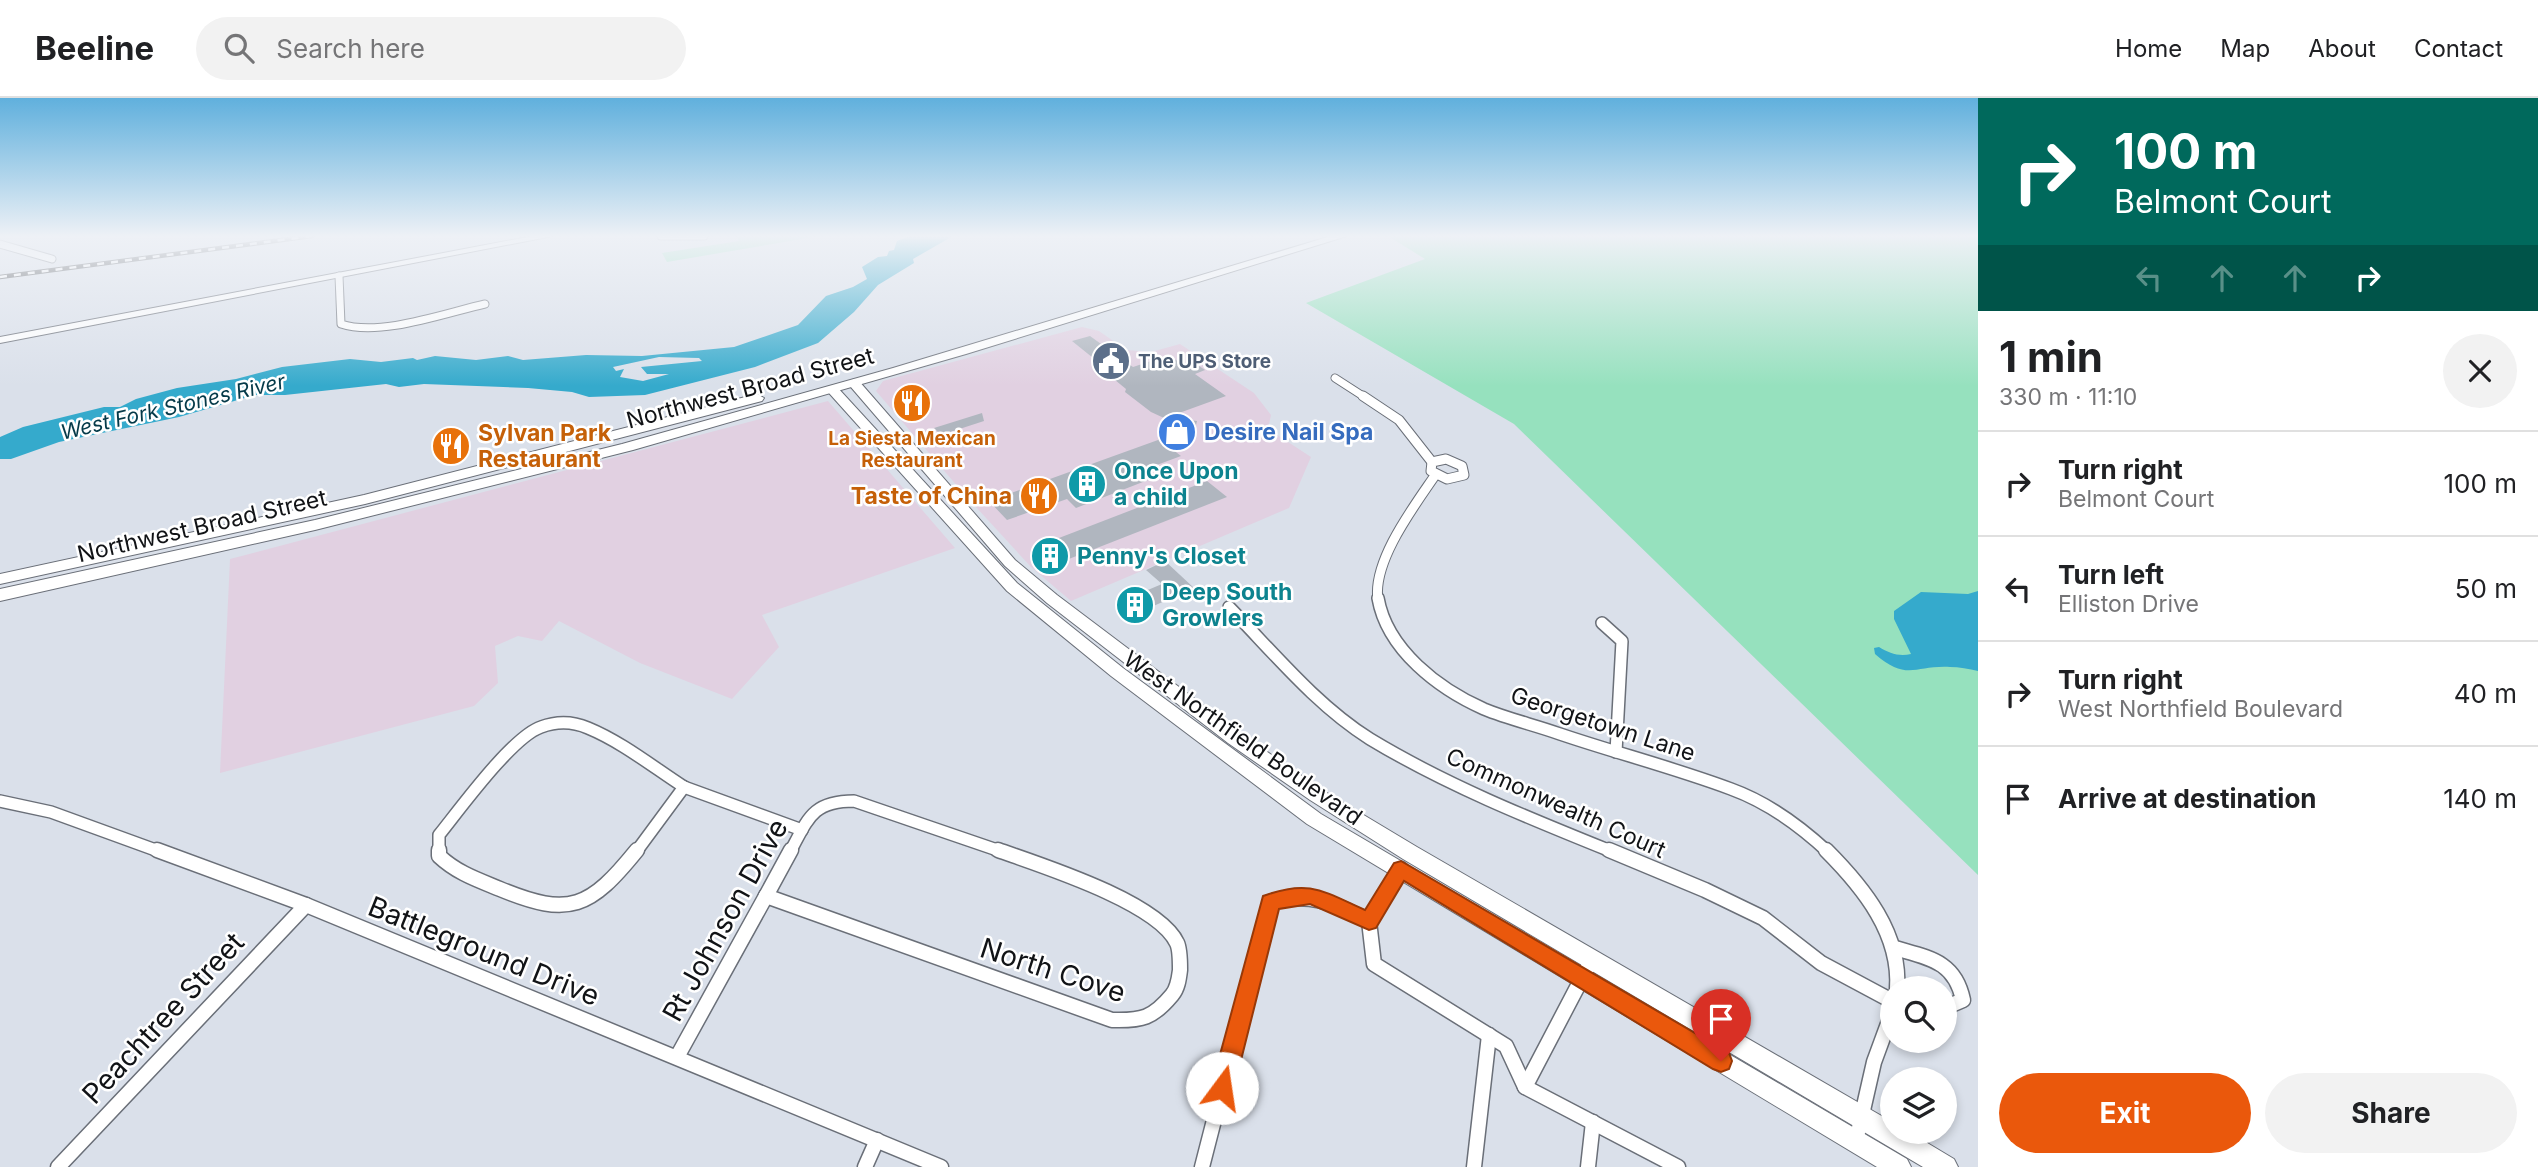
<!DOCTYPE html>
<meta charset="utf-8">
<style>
body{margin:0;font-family:Inter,sans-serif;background:#f2f2f2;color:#202124;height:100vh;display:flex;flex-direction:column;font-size:26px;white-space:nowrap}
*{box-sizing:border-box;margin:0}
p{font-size:23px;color:#757577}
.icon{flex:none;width:38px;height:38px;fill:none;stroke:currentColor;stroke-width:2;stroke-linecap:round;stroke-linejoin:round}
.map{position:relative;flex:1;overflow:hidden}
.sheet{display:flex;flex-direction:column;background:#fff;width:560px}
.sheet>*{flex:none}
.banner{background:#00695c;color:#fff;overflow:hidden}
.controls{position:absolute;left:1880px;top:878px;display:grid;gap:14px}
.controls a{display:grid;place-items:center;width:77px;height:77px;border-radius:50%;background:#fff;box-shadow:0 4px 10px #0003;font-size:35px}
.pin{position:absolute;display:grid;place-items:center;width:60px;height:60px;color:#fff;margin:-72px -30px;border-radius:50% 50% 50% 0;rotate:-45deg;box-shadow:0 0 7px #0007}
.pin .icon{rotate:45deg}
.me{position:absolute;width:77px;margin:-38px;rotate:14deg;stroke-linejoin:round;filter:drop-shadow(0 0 5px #0008)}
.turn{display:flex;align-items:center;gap:24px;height:147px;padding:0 21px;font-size:32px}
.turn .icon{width:91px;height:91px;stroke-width:2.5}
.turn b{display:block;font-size:49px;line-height:60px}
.lanes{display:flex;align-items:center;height:66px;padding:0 21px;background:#0003;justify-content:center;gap:35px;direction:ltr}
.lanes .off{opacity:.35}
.round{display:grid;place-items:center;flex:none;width:74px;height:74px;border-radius:37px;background:#f2f2f2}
.head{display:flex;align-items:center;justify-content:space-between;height:119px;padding:0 21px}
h1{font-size:42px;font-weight:700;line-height:52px}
.button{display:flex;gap:14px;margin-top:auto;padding:14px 21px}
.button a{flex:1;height:80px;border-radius:42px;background:#ea580c;color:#fff;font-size:28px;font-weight:700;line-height:80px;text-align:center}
.button a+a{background:#f2f2f2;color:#202124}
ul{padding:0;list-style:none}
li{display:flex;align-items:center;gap:21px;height:105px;padding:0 21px;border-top:2px solid #e0e0e0}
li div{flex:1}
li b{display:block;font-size:26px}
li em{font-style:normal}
header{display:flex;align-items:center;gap:42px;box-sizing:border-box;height:98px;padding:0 35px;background:#fff;border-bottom:2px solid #e0e0e0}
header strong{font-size:33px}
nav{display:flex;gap:38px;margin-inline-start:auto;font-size:24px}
.search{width:490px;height:63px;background:#f2f2f2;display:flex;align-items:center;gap:18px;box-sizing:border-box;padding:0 24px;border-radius:38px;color:#757577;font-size:26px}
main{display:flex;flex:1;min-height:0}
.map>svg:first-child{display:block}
.commercial{fill:#e1d0e1}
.green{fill:#96e1be}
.water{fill:#35aacc;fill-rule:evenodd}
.building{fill:#b0b6bf}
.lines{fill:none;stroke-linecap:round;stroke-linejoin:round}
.street-far3-casing{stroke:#6a6f78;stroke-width:9}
.street-far2-casing{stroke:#6a6f78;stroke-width:11}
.street-far1-casing{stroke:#6a6f78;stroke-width:14}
.street-casing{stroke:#6a6f78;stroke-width:17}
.secondary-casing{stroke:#6a6f78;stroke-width:2}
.primary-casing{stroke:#6a6f78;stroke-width:2}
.street-far3{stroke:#fff;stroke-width:7}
.street-far2{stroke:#fff;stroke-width:9}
.street-far1{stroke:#fff;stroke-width:11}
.street{stroke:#fff;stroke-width:14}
.secondary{fill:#fff;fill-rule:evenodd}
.primary{fill:#fff;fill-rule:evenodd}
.rail-casing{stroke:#424549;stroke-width:4.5}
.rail{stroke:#fff;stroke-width:2.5;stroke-dasharray:7;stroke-linecap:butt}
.route{fill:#ea580c;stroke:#983908;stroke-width:2}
.labels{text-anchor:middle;stroke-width:5;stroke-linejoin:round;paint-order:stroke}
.far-service-label{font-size:19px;font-weight:bold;fill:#4e5e75;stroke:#fff;text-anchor:start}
.far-food-label{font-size:19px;font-weight:bold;fill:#c56008;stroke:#fff}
.far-water-label{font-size:21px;font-style:italic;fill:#053a49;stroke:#fff}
.street-label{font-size:23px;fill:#111316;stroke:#fff}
.shop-label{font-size:23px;font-weight:bold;fill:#366cbe;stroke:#fff;text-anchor:start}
.food-label{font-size:23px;font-weight:bold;fill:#c56008;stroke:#fff;text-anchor:start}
.culture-label{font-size:23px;font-weight:bold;fill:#0d838f;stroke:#fff;text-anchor:start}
.near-street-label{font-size:28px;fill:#111316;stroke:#fff}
</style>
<header>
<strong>Beeline</strong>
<div class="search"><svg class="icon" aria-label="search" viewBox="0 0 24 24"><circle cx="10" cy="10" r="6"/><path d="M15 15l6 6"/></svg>Search here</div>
<nav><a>Home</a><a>Map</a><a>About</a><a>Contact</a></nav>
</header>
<main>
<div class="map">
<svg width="1978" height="1069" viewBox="0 0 1978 1069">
<rect width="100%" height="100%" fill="#dae0ea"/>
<g class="commercial">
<path d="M 1082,229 L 1099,233 L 1126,252 L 1151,254 L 1180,246 L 1254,295 L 1271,317 L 1268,331 L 1311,359 L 1289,410 L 1071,503 L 1031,469 L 964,396 L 876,293 L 883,283 Z"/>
<path d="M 828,303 L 955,450 L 762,517 L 779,549 L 732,601 L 640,565 L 559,523 L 542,543 L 518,538 L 495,548 L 498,585 L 474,608 L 220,675 L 230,461 Z"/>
</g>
<g class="green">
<path d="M 736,138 L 819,138 L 667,164 L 662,155 L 739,143 Z"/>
<path d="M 1388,138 L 1978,138 L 1978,777 L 1514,326 L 1306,205 L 1425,161 Z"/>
</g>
<g class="water">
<path d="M 910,138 L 953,138 L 913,161 L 914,165 L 878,187 L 854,214 L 818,245 L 755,269 L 645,297 L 589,299 L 572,294 L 528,290 L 424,286 L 399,289 L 386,286 L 285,297 L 255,297 L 179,319 L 59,344 L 11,361 L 0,361 L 0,339 L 23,329 L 104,309 L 120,309 L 136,301 L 177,290 L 236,281 L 282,269 L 350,261 L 381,264 L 413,260 L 417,262 L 435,258 L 476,262 L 508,258 L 523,262 L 586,257 L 642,258 L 734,249 L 798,227 L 826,198 L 853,189 L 867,181 L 862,169 L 878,159 L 887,158 L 889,153 L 894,152 L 897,143 ZM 659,259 L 699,260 L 702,263 L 641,269 L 647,276 L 669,276 L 643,283 L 620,279 L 624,271 L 616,273 L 613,269 Z"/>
<path d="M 1978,493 L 1978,573 C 1969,571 1959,569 1950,569 C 1915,567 1907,584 1875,556 L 1874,550 L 1879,549 C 1889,555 1899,559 1911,556 L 1894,521 L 1894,513 L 1921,494 L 1968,496 Z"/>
</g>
<g class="building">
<path d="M 1090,238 L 1133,269 L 1169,257 L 1183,267 L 1193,264 L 1205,272 L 1195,276 L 1226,298 L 1168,319 L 1197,323 L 1191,347 L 1163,344 L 1181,358 L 1138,374 L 1148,382 L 1076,410 L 1067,401 L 1007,422 L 989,403 L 1158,342 L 1164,320 L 1151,314 L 1125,294 L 1126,291 L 1109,277 L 1113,276 L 1072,243 Z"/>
<path d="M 982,315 L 984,323 L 941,337 L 934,330 Z"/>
<path d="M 458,340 L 461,353 L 443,357 L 440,344 Z"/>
<path d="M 1207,383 L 1227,399 L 1051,468 L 1033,450 Z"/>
<path d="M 1165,463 L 1194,490 L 1131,518 L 1117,505 L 1162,486 L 1146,472 Z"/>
</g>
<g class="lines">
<defs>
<g id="street-far3">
<path d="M 661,138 L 704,138"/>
<path d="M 0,146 L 52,161"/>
<path d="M 339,178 L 341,226 C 380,239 445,215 485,206"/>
<path d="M 1335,280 L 1366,300"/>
</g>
<g id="street-far2">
<path d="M 1363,298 L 1399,322 L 1432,364"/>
<path d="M 1446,361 L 1462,368 L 1464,377 L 1447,381 L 1431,373 L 1432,364 Z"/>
<path d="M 1378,502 C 1372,463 1415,407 1436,376"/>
</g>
<g id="street-far1">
<path d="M 1378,500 C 1387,552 1439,591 1484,611 C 1508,621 1535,627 1560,636 C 1616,655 1675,670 1731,691 C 1767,704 1800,728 1828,754"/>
<path d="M 1229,509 C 1273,554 1316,607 1370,641 C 1446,687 1531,721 1613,754"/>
<path d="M 1602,525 L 1622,543 L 1616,654"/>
<path d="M 684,689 L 802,732"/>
<path d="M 0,703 L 51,714 L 161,754"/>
<path d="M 439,754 L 439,737 C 460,711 512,639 541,629 C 557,623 574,624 588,630 C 622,644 653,669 684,689"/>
<path d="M 636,754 L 684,689"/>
<path d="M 790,754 C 808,721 812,703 854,703 L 1003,754"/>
</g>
<g id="street">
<path d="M 157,752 L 306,807 L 941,1069"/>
<path d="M 439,752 L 439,758 C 457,775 478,782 500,791 C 570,820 590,810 637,752"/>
<path d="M 1609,752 L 1705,792 L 1763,820 L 1821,865 L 1892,903"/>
<path d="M 1826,752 C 1864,790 1901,836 1897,891"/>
<path d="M 1401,771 L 1369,823 L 1374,866 L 1506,948 L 1525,989 L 1678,1069"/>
<path d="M 766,798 L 1112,922 C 1142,923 1153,920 1172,897 C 1178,890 1179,880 1180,872 C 1180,865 1180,851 1177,845 C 1158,804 1040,767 998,752"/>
<path d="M 766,798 L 791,752"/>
<path d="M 1895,850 C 1929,860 1955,863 1963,902 L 1949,908 L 1944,907"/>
<path d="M 677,959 L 766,798"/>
<path d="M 1525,989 L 1592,861"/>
<path d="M 1856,1043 L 1874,964 L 1892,915"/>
<path d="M 58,1069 L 306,807"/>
<path d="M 865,1069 L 877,1042"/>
<path d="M 1202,1069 L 1270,804 C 1312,794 1332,805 1369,823"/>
<path d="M 1474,1069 L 1489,937"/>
<path d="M 1588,1069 L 1593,1024"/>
</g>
<g id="secondary">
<path d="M 533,138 L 553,138 L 0,245 L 0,239 Z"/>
<path d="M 854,281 L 858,282 L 1015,462 L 1057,497 L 1240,635 L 1322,692 L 1417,749 L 1892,1024 L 1892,1034 L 1909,1034 L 1954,1061 L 1958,1069 L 1923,1069 L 1403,761 L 1310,702 L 1228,645 L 1047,505 L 1005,468 L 850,288 L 848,285 Z"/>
<path d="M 833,288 L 837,289 L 1017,485 L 1123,570 L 1321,716 L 1907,1061 L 1911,1069 L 1877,1069 L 1307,726 L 1111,578 L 1007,493 L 829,295 L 829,289 Z"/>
</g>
<g id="primary">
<path d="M 1331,138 L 1347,138 L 966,256 L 633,352 L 315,432 L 0,503 L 0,491 L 315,422 L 622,346 L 893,270 Z"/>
<path d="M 757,296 L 764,300 L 762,303 L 365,406 L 0,486 L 0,476 L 364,397 Z"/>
</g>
</defs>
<use href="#street-far3" class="street-far3-casing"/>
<use href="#street-far2" class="street-far2-casing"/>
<use href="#street-far1" class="street-far1-casing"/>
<use href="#street" class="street-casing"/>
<use href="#secondary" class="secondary-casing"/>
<use href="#primary" class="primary-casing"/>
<use href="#street-far3" class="street-far3"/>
<use href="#street-far2" class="street-far2"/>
<use href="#street-far1" class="street-far1"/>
<use href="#street" class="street"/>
<use href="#secondary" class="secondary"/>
<use href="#primary" class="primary"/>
<defs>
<path id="rail" d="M 0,179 L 312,138"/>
</defs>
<use href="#rail" class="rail-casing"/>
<use href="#rail" class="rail"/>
</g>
<linearGradient id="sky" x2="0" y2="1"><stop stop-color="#60b0dd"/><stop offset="0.48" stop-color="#eef1f6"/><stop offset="1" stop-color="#eef1f6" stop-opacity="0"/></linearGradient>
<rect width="1978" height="288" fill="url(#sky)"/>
<path class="route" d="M 1401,763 L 1729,955 L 1732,963 L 1729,971 L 1721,974 L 1713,971 L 1404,783 L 1376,830 L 1369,832 L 1310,806 L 1279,811 L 1234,990 L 1230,998 L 1222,1001 L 1214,998 L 1211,990 L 1263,798 C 1309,781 1323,793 1365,812 L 1394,765 Z"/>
<defs>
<symbol id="civic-disc" viewBox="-11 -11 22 22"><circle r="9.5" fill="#5c6f8a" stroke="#fff"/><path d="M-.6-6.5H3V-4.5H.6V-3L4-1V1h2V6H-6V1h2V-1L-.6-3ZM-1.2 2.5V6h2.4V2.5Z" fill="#fff"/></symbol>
<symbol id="restaurant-disc" viewBox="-11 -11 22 22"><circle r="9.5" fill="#e8710a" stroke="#fff"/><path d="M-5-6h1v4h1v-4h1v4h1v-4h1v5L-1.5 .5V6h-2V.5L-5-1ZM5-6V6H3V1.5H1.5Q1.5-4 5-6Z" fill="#fff"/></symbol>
<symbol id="shop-disc" viewBox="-11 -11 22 22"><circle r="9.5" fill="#3f7fe0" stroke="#fff"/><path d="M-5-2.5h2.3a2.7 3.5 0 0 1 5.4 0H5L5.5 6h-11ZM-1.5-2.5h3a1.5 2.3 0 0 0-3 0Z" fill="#fff"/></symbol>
<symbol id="building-disc" viewBox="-11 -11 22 22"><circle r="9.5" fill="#0f9aa8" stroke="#fff"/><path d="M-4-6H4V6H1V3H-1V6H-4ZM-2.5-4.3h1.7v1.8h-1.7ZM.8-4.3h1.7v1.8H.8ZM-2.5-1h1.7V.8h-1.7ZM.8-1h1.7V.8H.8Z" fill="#fff"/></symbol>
</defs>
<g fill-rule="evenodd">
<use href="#civic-disc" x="1089" y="241" width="44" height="44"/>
<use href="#restaurant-disc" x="890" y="283" width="44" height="44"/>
<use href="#shop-disc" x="1155" y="312" width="44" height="44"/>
<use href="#restaurant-disc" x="429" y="326" width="44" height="44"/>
<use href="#building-disc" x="1065" y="364" width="44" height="44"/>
<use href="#restaurant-disc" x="1017" y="376" width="44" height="44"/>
<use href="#building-disc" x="1028" y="436" width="44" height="44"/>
<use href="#building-disc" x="1113" y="485" width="44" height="44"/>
</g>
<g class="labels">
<g class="far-service-label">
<text x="1138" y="270">The UPS Store</text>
</g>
<g class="far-food-label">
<text x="912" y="347">La Siesta Mexican<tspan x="912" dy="22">Restaurant</tspan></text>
</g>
<g class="far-water-label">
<text transform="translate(173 309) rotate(-13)" y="7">West Fork Stones River</text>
</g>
<g class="street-label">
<text transform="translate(750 290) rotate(-15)" y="8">Northwest Broad Street</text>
<text transform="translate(202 428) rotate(-13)" y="8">Northwest Broad Street</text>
<text transform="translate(1603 626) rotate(18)" y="8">Georgetown Lane</text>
<text transform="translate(1243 640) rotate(35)" y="8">West Northfield Boulevard</text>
<text transform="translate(1556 705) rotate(24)" y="8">Commonwealth Court</text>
</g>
<g class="shop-label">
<text x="1204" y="342">Desire Nail Spa</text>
</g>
<g class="food-label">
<text x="478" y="343">Sylvan Park<tspan x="478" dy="26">Restaurant</tspan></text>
<text x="1012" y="406" text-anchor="end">Taste of China</text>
</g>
<g class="culture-label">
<text x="1114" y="381">Once Upon<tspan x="1114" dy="26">a child</tspan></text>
<text x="1077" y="466">Penny's Closet</text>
<text x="1162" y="502">Deep South<tspan x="1162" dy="26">Growlers</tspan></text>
</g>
<g class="near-street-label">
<text transform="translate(725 822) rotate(-61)" y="10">Rt Johnson Drive</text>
<text transform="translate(484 853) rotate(22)" y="10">Battleground Drive</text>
<text transform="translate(1053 872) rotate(18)" y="10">North Cove</text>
<text transform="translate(163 920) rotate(-47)" y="10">Peachtree Street</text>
</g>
</g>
</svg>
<div class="controls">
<a><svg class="icon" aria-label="search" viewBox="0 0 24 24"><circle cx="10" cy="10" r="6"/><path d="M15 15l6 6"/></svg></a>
<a><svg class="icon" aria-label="layers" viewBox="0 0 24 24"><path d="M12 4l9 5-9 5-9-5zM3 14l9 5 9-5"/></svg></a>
</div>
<div class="pin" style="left:1721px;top:963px;background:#d93025"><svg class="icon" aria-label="arrive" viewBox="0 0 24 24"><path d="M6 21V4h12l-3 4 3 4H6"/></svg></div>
<svg class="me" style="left:1222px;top:990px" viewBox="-20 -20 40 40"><circle r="19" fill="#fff"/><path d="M0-13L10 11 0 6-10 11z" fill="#ea580c"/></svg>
</div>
<section class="sheet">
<div class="banner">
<div class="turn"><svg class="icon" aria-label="right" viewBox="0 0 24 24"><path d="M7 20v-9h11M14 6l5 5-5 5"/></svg><div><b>100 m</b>Belmont Court</div></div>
<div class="lanes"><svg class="icon off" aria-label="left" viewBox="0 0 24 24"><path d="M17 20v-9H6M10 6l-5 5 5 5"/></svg><svg class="icon off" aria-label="ahead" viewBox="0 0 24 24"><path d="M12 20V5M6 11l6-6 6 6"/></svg><svg class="icon off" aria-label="ahead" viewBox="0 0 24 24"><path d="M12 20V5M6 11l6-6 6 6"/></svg><svg class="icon" aria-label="right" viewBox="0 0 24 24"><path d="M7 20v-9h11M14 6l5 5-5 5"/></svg></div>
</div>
<div class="head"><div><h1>1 min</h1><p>330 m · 11:10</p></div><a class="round"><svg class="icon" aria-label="close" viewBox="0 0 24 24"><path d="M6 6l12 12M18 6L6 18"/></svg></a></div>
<ul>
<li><svg class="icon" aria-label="right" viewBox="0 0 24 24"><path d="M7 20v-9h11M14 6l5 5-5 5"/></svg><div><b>Turn right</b><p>Belmont Court</p></div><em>100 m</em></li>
<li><svg class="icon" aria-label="left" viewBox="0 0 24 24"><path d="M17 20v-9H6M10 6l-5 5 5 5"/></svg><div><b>Turn left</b><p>Elliston Drive</p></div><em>50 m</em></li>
<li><svg class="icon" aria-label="right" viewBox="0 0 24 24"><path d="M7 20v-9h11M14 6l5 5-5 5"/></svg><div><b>Turn right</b><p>West Northfield Boulevard</p></div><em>40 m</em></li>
<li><svg class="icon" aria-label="arrive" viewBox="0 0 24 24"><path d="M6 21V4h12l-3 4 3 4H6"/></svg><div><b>Arrive at destination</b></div><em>140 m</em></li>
</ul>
<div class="button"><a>Exit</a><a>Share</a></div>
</section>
</main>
